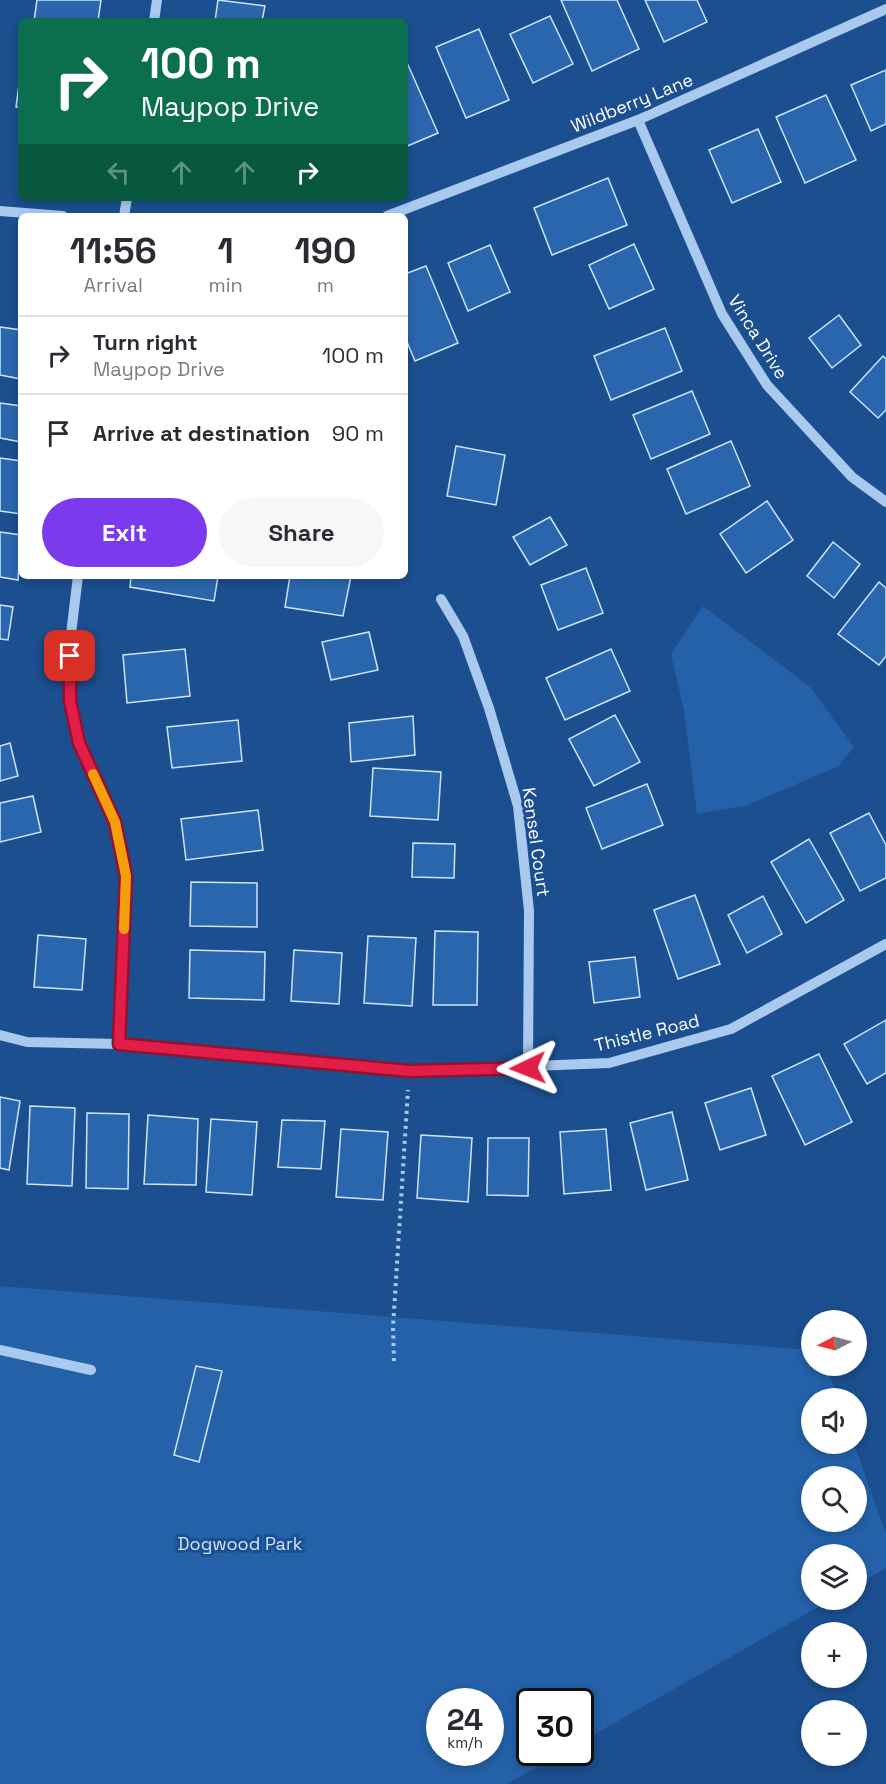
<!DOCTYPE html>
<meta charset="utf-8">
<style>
body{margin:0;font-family:"Space Grotesk",sans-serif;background:#f7f7f7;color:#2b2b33;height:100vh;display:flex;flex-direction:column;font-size:22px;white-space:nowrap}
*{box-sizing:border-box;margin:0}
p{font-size:20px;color:#7c7c81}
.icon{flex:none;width:33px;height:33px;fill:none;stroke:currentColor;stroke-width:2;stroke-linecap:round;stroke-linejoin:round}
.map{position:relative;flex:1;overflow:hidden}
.sheet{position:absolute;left:18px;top:213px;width:390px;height:366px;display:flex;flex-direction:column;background:#fff;border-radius:9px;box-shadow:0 3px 9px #0003}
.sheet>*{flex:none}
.guide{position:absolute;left:18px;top:18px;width:390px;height:183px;border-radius:9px;box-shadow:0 3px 9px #0003;background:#0b6e4f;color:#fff;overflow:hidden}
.needle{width:39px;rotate:264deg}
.fabs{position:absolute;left:801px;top:1310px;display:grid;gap:12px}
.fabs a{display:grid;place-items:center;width:66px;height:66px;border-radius:50%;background:#fff;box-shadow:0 3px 9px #0003;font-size:30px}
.speed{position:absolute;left:426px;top:1688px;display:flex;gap:12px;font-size:30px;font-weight:700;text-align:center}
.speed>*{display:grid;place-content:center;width:78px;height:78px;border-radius:50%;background:#fff;box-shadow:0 3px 9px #0003;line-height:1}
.speed small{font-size:15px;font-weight:400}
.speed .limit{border:3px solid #111;border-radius:9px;background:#fff;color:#111}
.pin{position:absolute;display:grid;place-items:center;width:51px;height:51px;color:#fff;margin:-26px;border-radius:12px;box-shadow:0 3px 9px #0006}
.me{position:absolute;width:66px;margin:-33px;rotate:268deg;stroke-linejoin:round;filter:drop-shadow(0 0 4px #0008)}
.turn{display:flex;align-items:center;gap:21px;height:126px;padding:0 24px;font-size:27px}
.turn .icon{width:78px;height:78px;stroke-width:2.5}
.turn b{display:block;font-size:42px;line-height:51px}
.lanes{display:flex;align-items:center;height:57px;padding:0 24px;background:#0003;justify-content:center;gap:30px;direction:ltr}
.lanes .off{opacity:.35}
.eta{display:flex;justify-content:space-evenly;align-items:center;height:102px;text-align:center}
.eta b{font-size:36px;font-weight:700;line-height:42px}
.primary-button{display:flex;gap:12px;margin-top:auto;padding:12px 24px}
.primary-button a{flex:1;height:69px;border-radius:36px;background:#7c3aed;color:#fff;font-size:24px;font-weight:700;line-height:69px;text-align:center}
.primary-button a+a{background:#f7f7f7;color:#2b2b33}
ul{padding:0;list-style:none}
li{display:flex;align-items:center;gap:18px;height:78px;padding:0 24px;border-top:2px solid #e1e1e2}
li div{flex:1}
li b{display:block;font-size:22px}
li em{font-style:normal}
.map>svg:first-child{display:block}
.green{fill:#2461a8;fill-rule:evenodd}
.building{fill:#2a66ad;stroke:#cfe3fa;stroke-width:1.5}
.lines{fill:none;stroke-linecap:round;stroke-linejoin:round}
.path{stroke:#a9c9ee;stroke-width:4;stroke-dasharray:3 4.5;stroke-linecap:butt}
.minor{stroke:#a9c9ee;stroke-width:10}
.route-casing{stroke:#92132f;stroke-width:15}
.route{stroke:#e11d48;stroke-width:10}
.slow{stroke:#f59e0b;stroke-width:10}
.labels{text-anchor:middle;stroke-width:6;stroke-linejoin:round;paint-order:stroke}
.street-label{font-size:18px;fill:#fff;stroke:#1b4f8f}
.park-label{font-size:18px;fill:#cfe3fa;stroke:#1b4f8f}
</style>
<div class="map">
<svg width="886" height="1784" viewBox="0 0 886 1784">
<rect width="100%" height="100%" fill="#1b4f8f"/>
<g class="green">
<path d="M 703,606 L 810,687 L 854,747 L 839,766 L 745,806 L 697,814 L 684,711 L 671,654 Z"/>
<path d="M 0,1286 L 811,1350 L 812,1365 L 826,1365 L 838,1398 L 812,1398 L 812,1443 L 854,1443 L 886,1534 L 886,1568 L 857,1585 L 856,1554 L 812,1554 L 812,1599 L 832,1599 L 581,1742 L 580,1701 L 530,1701 L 530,1752 L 564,1752 L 507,1784 L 0,1784 ZM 812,1476 L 856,1476 L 856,1521 L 812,1521 ZM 440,1701 L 490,1701 L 490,1752 L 440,1752 Z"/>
</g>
<g class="building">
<path d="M 37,0 L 101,0 L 98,21 L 34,21 Z"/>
<path d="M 218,0 L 265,6 L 262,21 L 215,21 Z"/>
<path d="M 561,0 L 617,0 L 639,49 L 592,71 Z"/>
<path d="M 645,0 L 697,0 L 707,22 L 664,42 Z"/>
<path d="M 550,16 L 573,64 L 533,83 L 510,34 Z"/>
<path d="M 479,29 L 509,100 L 466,118 L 436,47 Z"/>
<path d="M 405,58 L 438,133 L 405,147 Z"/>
<path d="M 21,69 L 21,107 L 16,107 Z"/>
<path d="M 886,70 L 886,124 L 871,131 L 851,85 Z"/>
<path d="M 826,95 L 856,160 L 805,183 L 776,117 Z"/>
<path d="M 758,129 L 781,182 L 732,203 L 709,150 Z"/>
<path d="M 608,178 L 627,225 L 552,255 L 534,208 Z"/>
<path d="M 634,244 L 654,289 L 609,309 L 589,265 Z"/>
<path d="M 490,245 L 510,292 L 468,311 L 448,263 Z"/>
<path d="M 426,266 L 458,343 L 415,361 L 405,337 L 405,274 Z"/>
<path d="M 839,315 L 861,345 L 832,368 L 809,338 Z"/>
<path d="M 0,327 L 21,330 L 21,379 L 0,375 Z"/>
<path d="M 665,328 L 682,371 L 611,400 L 594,356 Z"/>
<path d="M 883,356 L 886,359 L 886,410 L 878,418 L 850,392 Z"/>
<path d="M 692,391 L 710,434 L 651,459 L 633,415 Z"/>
<path d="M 0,403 L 21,406 L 21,442 L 0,438 Z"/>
<path d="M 731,441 L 750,486 L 686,514 L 667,469 Z"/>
<path d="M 456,446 L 505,455 L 496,505 L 447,496 Z"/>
<path d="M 0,458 L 21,461 L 21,514 L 0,511 Z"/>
<path d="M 767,501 L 793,540 L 746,573 L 720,534 Z"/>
<path d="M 550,517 L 567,545 L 530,565 L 513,537 Z"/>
<path d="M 0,532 L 21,535 L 18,580 L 0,577 Z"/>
<path d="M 833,542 L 860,564 L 834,598 L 807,576 Z"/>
<path d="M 586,568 L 603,613 L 558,630 L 541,585 Z"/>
<path d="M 131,576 L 218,576 L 214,601 L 130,587 Z"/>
<path d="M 290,576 L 351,576 L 343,616 L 285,607 Z"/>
<path d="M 879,582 L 886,588 L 886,656 L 879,665 L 838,634 Z"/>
<path d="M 0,605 L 13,607 L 8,640 L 0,639 Z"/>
<path d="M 369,632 L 378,670 L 331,680 L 322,642 Z"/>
<path d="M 185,649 L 190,696 L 127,703 L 123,655 Z"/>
<path d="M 611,649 L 630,691 L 565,720 L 546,678 Z"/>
<path d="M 615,715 L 640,762 L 594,786 L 569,739 Z"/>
<path d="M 413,716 L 415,755 L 351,762 L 349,723 Z"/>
<path d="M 238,720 L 242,761 L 172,768 L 167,727 Z"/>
<path d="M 10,743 L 18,776 L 0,781 L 0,746 Z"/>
<path d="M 373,768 L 441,772 L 438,820 L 370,816 Z"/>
<path d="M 647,784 L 663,825 L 602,849 L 586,808 Z"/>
<path d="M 33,796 L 41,832 L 0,842 L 0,803 Z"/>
<path d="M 258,810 L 263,850 L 186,860 L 181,819 Z"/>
<path d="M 869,813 L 886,845 L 886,878 L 860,891 L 830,833 Z"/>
<path d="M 809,839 L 844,900 L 806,923 L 771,862 Z"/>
<path d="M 413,843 L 455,844 L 454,878 L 412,877 Z"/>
<path d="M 191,882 L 257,883 L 257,927 L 190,926 Z"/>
<path d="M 695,895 L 720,964 L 678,979 L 654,910 Z"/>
<path d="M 763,896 L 782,934 L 747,953 L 728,915 Z"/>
<path d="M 435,931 L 478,932 L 477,1005 L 433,1005 Z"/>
<path d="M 38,935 L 86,939 L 82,990 L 34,987 Z"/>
<path d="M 368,936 L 416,938 L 412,1006 L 364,1003 Z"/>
<path d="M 190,950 L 265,952 L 264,1000 L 189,998 Z"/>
<path d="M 294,950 L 342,953 L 339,1004 L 291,1001 Z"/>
<path d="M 635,957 L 640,997 L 594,1003 L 589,962 Z"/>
<path d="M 886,1020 L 886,1073 L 867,1084 L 844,1044 Z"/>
<path d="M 819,1054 L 852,1122 L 805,1145 L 772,1076 Z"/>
<path d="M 751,1088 L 766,1135 L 720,1150 L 705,1103 Z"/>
<path d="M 0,1097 L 20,1101 L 9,1170 L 0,1168 Z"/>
<path d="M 30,1106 L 75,1108 L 72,1186 L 27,1184 Z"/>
<path d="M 672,1112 L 688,1180 L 646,1190 L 630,1123 Z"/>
<path d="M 87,1113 L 129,1114 L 128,1189 L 86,1188 Z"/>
<path d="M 148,1115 L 198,1119 L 196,1185 L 144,1184 Z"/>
<path d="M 211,1119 L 257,1122 L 252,1195 L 206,1192 Z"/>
<path d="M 282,1120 L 325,1121 L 321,1169 L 278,1167 Z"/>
<path d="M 341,1129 L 388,1132 L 383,1200 L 336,1197 Z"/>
<path d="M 606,1129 L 611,1190 L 564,1194 L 560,1132 Z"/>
<path d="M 421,1135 L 472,1138 L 468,1202 L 417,1198 Z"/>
<path d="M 488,1138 L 529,1138 L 528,1196 L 487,1195 Z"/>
<path d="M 196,1366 L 222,1371 L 199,1462 L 174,1455 Z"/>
</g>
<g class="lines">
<path class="path" d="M 394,1361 L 393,1327 L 408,1090"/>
<g class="minor">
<path d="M 154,21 L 157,0"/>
<path d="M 638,120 L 722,314 L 767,385 L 852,477 L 886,502"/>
<path d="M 0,211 L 63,216"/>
<path d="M 124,216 L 127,198"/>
<path d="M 387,216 L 638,120 L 886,9"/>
<path d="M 78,576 L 71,634 L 70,701 L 79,743 L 115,822 L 126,876 L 119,1044"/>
<path d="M 441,599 L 463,636 L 489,708 L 518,806 L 529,911 L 528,1068"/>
<path d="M 0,1035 L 27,1042 L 119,1044 L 409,1071 L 609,1063 L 731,1029 L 886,944"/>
<path d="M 0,1350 L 91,1370"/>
</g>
</g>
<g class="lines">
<defs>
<path id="route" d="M 70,656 L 70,701 L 79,743 L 115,822 L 126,876 L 119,1044 L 409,1071 L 528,1068"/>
</defs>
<use href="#route" class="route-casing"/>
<use href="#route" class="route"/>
<path class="slow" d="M 93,774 L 115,822 L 126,876 L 124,929"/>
</g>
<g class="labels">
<g class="street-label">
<text transform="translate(632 103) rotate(-22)" y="6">Wildberry Lane</text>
<text transform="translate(758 337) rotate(58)" y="6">Vinca Drive</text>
<text transform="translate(536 842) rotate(82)" y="6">Kensel Court</text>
<text transform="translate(647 1033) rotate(-14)" y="6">Thistle Road</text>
</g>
<g class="park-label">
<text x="240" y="1550">Dogwood Park</text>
</g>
</g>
</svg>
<div class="fabs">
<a><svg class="needle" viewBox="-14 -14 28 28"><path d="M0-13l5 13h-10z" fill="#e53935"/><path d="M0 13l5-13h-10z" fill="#7c7c81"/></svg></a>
<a><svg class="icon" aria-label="sound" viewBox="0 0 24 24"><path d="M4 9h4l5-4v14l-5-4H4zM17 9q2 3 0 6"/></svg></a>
<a><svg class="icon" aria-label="search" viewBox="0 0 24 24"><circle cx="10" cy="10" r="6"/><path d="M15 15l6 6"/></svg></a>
<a><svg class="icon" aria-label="layers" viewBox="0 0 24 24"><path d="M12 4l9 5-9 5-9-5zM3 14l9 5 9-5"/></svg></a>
<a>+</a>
<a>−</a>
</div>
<div class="speed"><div>24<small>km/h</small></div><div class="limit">30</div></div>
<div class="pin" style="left:70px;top:656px;background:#d93025"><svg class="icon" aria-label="arrive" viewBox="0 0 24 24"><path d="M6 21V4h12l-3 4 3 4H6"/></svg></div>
<svg class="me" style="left:528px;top:1068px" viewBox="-20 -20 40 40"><path d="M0-17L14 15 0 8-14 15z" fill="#e11d48" stroke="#fff" stroke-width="4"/></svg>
<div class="guide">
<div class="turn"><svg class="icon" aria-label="right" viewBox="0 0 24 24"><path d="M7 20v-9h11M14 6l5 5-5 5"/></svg><div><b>100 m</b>Maypop Drive</div></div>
<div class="lanes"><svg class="icon off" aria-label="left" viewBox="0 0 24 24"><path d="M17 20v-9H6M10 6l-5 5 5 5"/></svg><svg class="icon off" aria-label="ahead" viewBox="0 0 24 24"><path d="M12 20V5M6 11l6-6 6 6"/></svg><svg class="icon off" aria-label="ahead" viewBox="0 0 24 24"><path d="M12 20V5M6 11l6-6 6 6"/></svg><svg class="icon" aria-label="right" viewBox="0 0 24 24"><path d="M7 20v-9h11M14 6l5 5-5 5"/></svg></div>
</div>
<section class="sheet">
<div class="eta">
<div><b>11:56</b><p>Arrival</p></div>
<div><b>1</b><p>min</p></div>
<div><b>190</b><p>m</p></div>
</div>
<ul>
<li><svg class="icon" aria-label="right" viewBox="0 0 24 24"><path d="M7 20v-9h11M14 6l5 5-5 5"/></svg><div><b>Turn right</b><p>Maypop Drive</p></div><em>100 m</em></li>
<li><svg class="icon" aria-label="arrive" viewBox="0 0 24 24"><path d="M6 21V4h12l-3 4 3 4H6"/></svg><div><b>Arrive at destination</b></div><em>90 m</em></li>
</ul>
<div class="primary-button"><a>Exit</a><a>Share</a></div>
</section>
</div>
